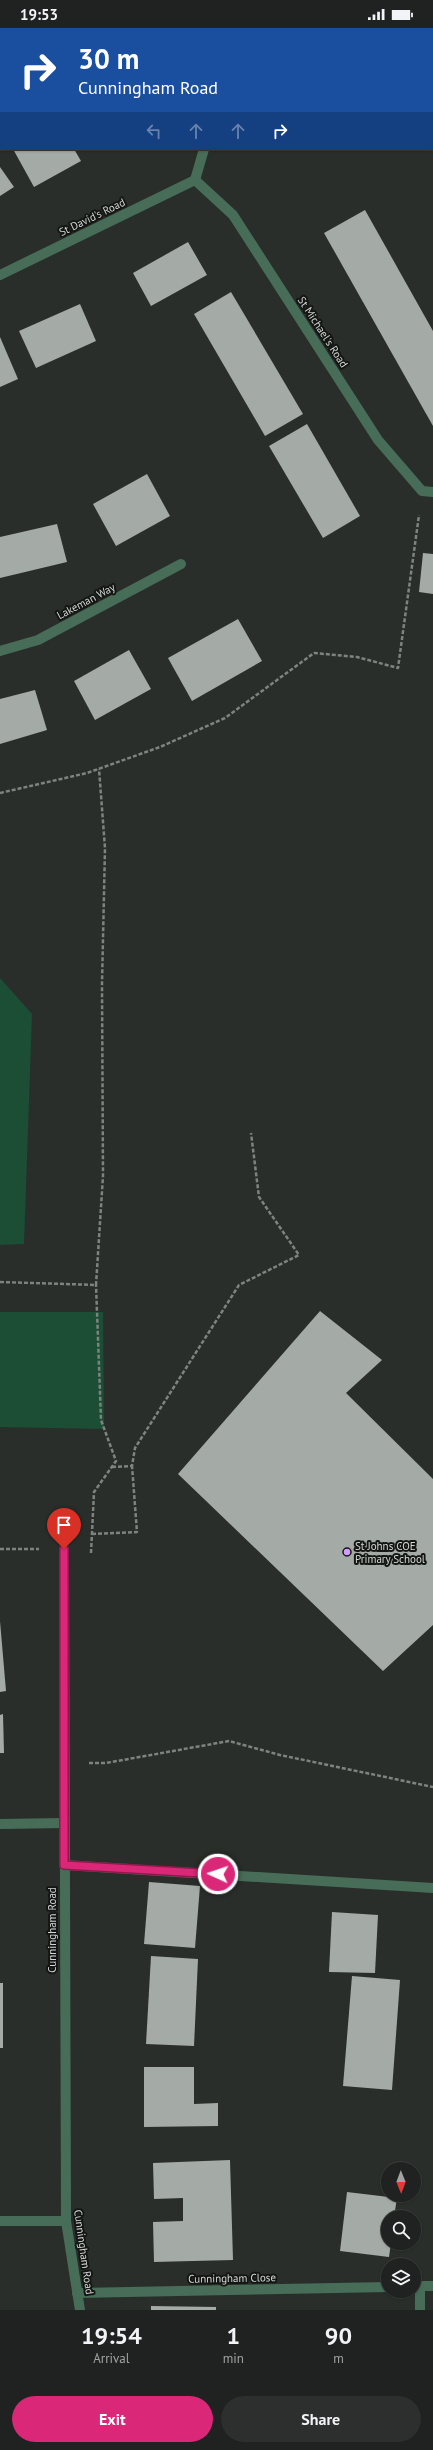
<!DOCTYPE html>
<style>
body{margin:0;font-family:"PT Sans",sans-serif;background:#2c2f2d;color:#f1f3f6;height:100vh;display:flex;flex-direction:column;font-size:15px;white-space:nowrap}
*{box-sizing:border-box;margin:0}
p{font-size:13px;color:#a1a4a5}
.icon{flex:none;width:22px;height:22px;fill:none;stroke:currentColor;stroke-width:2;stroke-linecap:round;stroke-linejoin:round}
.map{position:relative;height:2282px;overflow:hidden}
.side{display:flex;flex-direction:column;background:#1f2220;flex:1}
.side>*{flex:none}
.banner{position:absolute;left:0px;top:0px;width:433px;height:122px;box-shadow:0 1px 3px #0004,0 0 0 1px #3c3f3e;background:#1a4fa0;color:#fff;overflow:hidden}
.needle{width:26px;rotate:179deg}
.controls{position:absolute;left:381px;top:2134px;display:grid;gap:8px}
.controls a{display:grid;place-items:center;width:40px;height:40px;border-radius:50%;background:#1f2220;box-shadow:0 1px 3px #0004,0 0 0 1px #3c3f3e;font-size:20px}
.pin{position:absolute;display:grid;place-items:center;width:34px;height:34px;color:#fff;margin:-41px -17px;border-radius:50% 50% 50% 0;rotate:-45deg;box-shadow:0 0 4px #0007}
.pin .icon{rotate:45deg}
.me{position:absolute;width:44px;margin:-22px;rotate:273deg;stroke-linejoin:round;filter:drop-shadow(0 0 3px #0008)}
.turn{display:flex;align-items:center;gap:14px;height:84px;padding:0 12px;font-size:18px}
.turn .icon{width:52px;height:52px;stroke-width:2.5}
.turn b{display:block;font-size:28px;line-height:34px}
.lanes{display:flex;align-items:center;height:38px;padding:0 12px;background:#0003;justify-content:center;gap:20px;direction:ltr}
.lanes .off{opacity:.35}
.eta{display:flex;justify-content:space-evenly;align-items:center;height:68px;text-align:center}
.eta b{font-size:24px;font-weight:700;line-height:28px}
.primary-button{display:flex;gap:8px;margin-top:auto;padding:8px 12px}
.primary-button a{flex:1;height:46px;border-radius:24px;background:#db2777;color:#fff;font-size:16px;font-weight:700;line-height:46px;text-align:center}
.primary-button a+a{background:#2c2f2d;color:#f1f3f6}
.status{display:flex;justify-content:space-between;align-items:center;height:28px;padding:0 20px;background:#1f2220;direction:ltr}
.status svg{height:11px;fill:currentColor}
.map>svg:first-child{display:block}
.green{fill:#1b4e35}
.building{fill:#a4aaa6}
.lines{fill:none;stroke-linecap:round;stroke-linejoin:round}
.path{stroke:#7e8380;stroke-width:2.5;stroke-dasharray:4 2;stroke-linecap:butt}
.minor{stroke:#476d58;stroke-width:10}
.route-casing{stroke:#8e194d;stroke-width:10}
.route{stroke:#db2777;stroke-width:7}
.poi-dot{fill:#d29cfd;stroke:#141614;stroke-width:1.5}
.labels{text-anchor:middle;stroke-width:4;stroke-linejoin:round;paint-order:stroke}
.street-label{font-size:11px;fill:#d3d7d5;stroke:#141614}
.poi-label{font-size:11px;fill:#d3d7d5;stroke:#141614;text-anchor:start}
</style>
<div class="status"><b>19:53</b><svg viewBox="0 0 49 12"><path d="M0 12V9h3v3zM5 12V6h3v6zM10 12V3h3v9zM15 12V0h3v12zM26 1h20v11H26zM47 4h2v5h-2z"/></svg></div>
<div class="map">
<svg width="433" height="2282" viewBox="0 0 433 2282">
<rect width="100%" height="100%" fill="#292e2b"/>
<g class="green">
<path d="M 0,0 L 44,0 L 1,1 L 0,25 Z"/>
<path d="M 0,950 L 32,986 L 24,1216 L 0,1217 Z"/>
<path d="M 0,1284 L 103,1284 L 104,1401 L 0,1399 Z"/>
</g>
<g class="building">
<path d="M 13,121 L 74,121 L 81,133 L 34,159 Z"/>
<path d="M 0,139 L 14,159 L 0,168 Z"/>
<path d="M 365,182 L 433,303 L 433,398 L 324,205 Z"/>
<path d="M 188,214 L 207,247 L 151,278 L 133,245 Z"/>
<path d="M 231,264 L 303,386 L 265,408 L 194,286 Z"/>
<path d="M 80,276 L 96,313 L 36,340 L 19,303 Z"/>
<path d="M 0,309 L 18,351 L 0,359 Z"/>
<path d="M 307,396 L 360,488 L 323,510 L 269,418 Z"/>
<path d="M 147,446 L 170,488 L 116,518 L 93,476 Z"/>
<path d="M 57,496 L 67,534 L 0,550 L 0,509 Z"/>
<path d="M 423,525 L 433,526 L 433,566 L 419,564 Z"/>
<path d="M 238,591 L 262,633 L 192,673 L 168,630 Z"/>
<path d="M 129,622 L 151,661 L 95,692 L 74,653 Z"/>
<path d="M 35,662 L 47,702 L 0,716 L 0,671 Z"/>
<path d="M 320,1283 L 382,1332 L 346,1365 L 433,1451 L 433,1597 L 383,1643 L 178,1446 Z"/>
<path d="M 0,1593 L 6,1663 L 0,1664 Z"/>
<path d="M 3,1686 L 4,1725 L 0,1725 L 0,1687 Z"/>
<path d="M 149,1854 L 200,1858 L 195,1920 L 144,1916 Z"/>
<path d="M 332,1884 L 378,1887 L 375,1945 L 329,1944 Z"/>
<path d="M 151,1928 L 198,1931 L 194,2018 L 146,2016 Z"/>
<path d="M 352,1948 L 400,1952 L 392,2062 L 343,2058 Z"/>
<rect x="0" y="1955" width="3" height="65"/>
<path d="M 144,2039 L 194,2039 L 194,2076 L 218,2075 L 218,2098 L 144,2099 Z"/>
<path d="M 230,2132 L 233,2232 L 154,2234 L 153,2194 L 183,2193 L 183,2170 L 154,2171 L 153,2135 Z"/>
<path d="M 347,2164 L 397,2170 L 394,2189 L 388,2189 L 388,2215 L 391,2215 L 389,2229 L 340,2223 Z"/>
<path d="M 151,2278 L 216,2279 L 216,2282 L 151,2282 Z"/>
</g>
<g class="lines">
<g class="path">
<path d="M 0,765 L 87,745 L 160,719 L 225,690 L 314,625 L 357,629 L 398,640 L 419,487"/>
<path d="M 0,1254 L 96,1257 L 103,1148 L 102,956 L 105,820 L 99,741"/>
<path d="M 112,1439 L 132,1438 L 135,1420 L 239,1257 L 299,1227 L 259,1169 L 251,1105"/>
<path d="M 92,1506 L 137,1504 L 132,1438"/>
<path d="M 0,1521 L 39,1521"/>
<path d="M 91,1525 L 94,1464 L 116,1433 L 101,1392 L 96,1257"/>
<path d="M 89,1735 L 106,1735 L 229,1713 L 280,1727 L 433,1759"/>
</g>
<g class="minor">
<path d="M 240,1 L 241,0"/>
<path d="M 195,152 L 233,187 L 378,412 L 422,463 L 433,464"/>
<path d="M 195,152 L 204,121"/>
<path d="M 0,247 L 195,152"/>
<path d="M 0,623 L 38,612 L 181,536"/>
<path d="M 64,1521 L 66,2193 L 80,2282"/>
<path d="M 0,1796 L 64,1795"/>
<path d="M 64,1837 L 433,1860"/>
<path d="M 0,2193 L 66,2193"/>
<path d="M 414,2258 L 433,2258"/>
<path d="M 420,2258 L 420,2282"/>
<path d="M 77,2265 L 388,2259"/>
</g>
</g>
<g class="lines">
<defs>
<path id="route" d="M 64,1521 L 64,1837 L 218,1846"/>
</defs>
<use href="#route" class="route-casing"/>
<use href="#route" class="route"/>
</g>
<circle class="poi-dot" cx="347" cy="1524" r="4"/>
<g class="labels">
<g class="street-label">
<text transform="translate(92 189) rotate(-26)" y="4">St David's Road</text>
<text transform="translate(323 304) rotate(57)" y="4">St Michael's Road</text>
<text transform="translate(86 573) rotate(-28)" y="4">Lakeman Way</text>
<text transform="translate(52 1902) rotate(-90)" y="4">Cunningham Road</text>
<text transform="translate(84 2224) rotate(82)" y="4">Cunningham Road</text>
<text transform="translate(232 2250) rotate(-1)" y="4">Cunningham Close</text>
</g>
<g class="poi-label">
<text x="355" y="1522">St Johns COE<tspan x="355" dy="13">Primary School</tspan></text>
</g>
</g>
</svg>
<div class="controls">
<a><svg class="needle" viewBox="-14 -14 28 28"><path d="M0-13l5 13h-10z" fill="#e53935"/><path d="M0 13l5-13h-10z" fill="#a1a4a5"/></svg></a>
<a><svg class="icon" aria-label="search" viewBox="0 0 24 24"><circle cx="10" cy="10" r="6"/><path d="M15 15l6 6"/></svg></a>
<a><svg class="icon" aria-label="layers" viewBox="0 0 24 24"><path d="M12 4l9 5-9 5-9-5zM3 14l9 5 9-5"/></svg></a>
</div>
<div class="pin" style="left:64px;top:1521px;background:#d93025"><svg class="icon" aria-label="arrive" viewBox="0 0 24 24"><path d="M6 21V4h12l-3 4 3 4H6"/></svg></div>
<svg class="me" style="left:218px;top:1846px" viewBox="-20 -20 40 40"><circle r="17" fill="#db2777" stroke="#fff" stroke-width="3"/><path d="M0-11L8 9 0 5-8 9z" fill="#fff"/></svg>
<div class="banner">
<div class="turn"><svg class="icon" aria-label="right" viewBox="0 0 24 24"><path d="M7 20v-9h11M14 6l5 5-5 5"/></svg><div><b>30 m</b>Cunningham Road</div></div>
<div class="lanes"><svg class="icon off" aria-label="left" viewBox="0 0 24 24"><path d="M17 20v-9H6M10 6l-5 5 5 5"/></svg><svg class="icon off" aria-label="ahead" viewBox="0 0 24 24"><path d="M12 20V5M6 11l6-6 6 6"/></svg><svg class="icon off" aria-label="ahead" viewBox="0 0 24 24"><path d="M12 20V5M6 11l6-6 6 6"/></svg><svg class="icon" aria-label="right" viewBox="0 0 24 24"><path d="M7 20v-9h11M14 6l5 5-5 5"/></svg></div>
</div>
</div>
<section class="side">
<div class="eta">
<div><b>19:54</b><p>Arrival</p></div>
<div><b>1</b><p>min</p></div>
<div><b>90</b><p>m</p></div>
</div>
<div class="primary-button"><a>Exit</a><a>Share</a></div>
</section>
